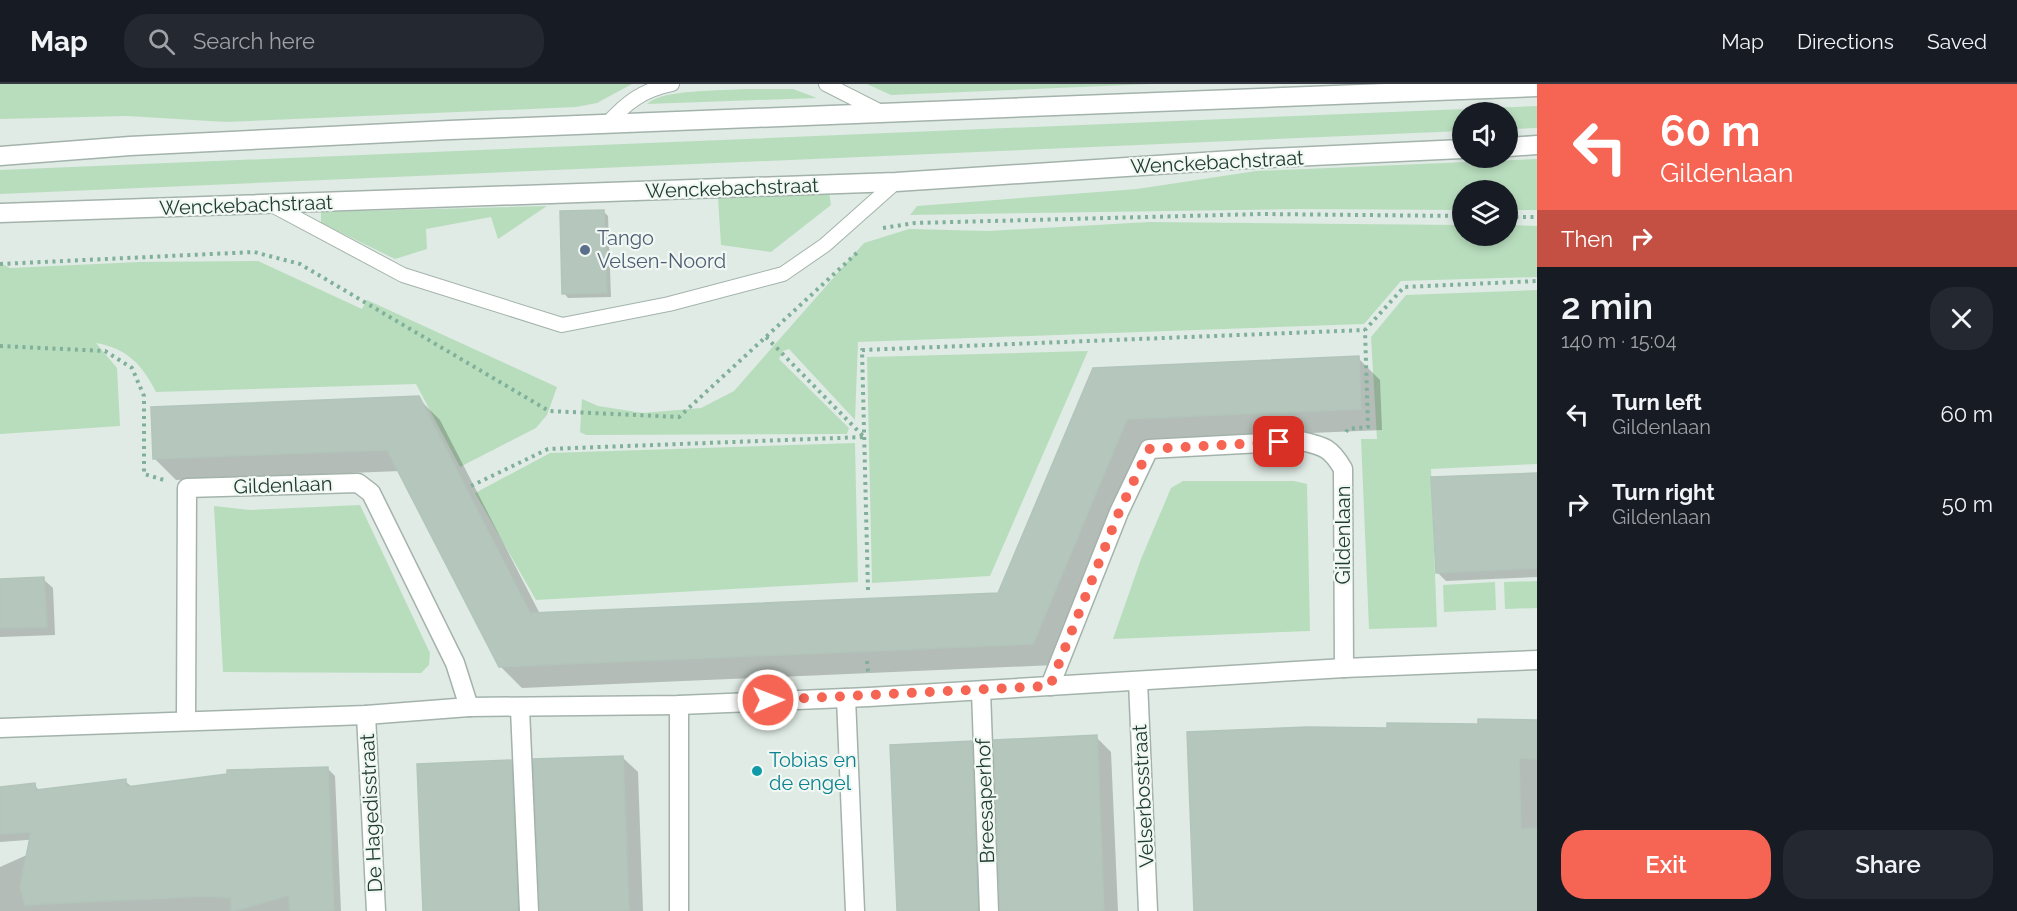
<!DOCTYPE html>
<meta charset="utf-8">
<style>
body{margin:0;font-family:Raleway,sans-serif;background:#242831;color:#f1f3f6;height:100vh;display:flex;flex-direction:column;font-size:22px;white-space:nowrap}
*{box-sizing:border-box;margin:0}
p{font-size:20px;color:#9ea1a6}
.icon{flex:none;width:33px;height:33px;fill:none;stroke:currentColor;stroke-width:2;stroke-linecap:round;stroke-linejoin:round}
.map{position:relative;flex:1;overflow:hidden}
.details{display:flex;flex-direction:column;background:#171b24;width:480px}
.details>*{flex:none}
.banner{background:#f66454;color:#fff;overflow:hidden}
.controls{position:absolute;left:1452px;top:18px;display:grid;gap:12px}
.controls a{display:grid;place-items:center;width:66px;height:66px;border-radius:50%;background:#171b24;box-shadow:0 3px 9px #0003;font-size:30px}
.pin{position:absolute;display:grid;place-items:center;width:51px;height:51px;color:#fff;margin:-26px;border-radius:12px;box-shadow:0 3px 9px #0006}
.me{position:absolute;width:66px;margin:-33px;rotate:89deg;stroke-linejoin:round;filter:drop-shadow(0 0 4px #0008)}
.turn{display:flex;align-items:center;gap:21px;height:126px;padding:0 24px;font-size:27px}
.turn .icon{width:78px;height:78px;stroke-width:2.5}
.turn b{display:block;font-size:42px;line-height:51px}
.then{display:flex;align-items:center;height:57px;padding:0 24px;background:#0003;gap:12px;font-size:22px}
.round{display:grid;place-items:center;flex:none;width:63px;height:63px;border-radius:24px;background:#242831}
.summary{display:flex;align-items:center;justify-content:space-between;height:102px;padding:0 24px}
h1{font-size:36px;font-weight:600;line-height:45px}
.primary-button{display:flex;gap:12px;margin-top:auto;padding:12px 24px}
.primary-button a{flex:1;height:69px;border-radius:24px;background:#f66454;color:#fff;font-size:24px;font-weight:600;line-height:69px;text-align:center}
.primary-button a+a{background:#242831;color:#f1f3f6}
ul{padding:0;list-style:none}
li{display:flex;align-items:center;gap:18px;height:90px;padding:0 24px}
li div{flex:1}
li b{display:block;font-size:22px}
li em{font-style:normal}
header{display:flex;align-items:center;gap:36px;box-sizing:border-box;height:84px;padding:0 30px;background:#171b24;border-bottom:2px solid #363941}
header strong{font-size:28px}
nav{display:flex;gap:33px;margin-inline-start:auto;font-size:21px}
.search{width:420px;height:54px;background:#242831;display:flex;align-items:center;gap:15px;box-sizing:border-box;padding:0 21px;border-radius:24px;color:#9ea1a6;font-size:22px}
main{display:flex;flex:1;min-height:0}
.map>svg:first-child{display:block}
.green{fill:#b8ddbd}
.shadow{fill:#0003}
.building{fill:#b5c6bd;stroke:#b2c5bb;stroke-width:1.5}
.lines{fill:none;stroke-linecap:round;stroke-linejoin:round}
.service-casing{stroke:#a3b3ab;stroke-width:16}
.minor-casing{stroke:#a3b3ab;stroke-width:21}
.tertiary-casing{stroke:#a3b3ab;stroke-width:21}
.path{stroke:#80b09a;stroke-width:4;stroke-dasharray:3 4.5;stroke-linecap:butt}
.service{stroke:#fff;stroke-width:14}
.minor{stroke:#fff;stroke-width:18}
.tertiary{stroke:#fff;stroke-width:18}
.route{stroke:#f66454;stroke-width:10;stroke-dasharray:0 18}
.service-dot{fill:#5c6f8a;stroke:#f1f8f3;stroke-width:2}
.culture-dot{fill:#0f9aa8;stroke:#f1f8f3;stroke-width:2}
.labels{text-anchor:middle;stroke-width:4.5;stroke-linejoin:round;paint-order:stroke}
.street-label{font-size:20px;fill:#203c31;stroke:#f1f8f3}
.service-label{font-size:20px;fill:#4e5e75;stroke:#f1f8f3;text-anchor:start}
.culture-label{font-size:20px;fill:#0d838f;stroke:#f1f8f3;text-anchor:start}
</style>
<header>
<strong>Map</strong>
<div class="search"><svg class="icon" aria-label="search" viewBox="0 0 24 24"><circle cx="10" cy="10" r="6"/><path d="M15 15l6 6"/></svg>Search here</div>
<nav><a>Map</a><a>Directions</a><a>Saved</a></nav>
</header>
<main>
<div class="map">
<svg width="1537" height="827" viewBox="0 0 1537 827">
<rect width="100%" height="100%" fill="#e0ebe5"/>
<g class="green">
<path d="M 0,0 L 632,0 L 597,19 L 576,23 L 226,38 L 127,32 L 0,35 Z"/>
<path d="M 867,0 L 1151,0 L 891,11 Z"/>
<path d="M 746,5 L 793,5 L 817,14 L 647,20 C 661,5 724,7 746,5 Z"/>
<path d="M 1537,22 L 1537,44 L 1508,45 L 1508,28 L 1462,28 L 1462,47 L 0,110 L 0,86 Z"/>
<path d="M 1537,75 L 1537,126 L 1508,126 L 1508,106 L 1462,106 L 1462,126 L 1301,125 L 910,131 L 917,122 L 1137,105 L 1256,87 Z"/>
<path d="M 829,107 L 831,121 L 771,168 L 721,161 L 718,114 Z"/>
<path d="M 547,122 L 498,155 L 491,133 L 426,145 L 427,165 L 395,175 L 321,139 L 321,128 Z"/>
<path d="M 1149,138 L 1462,141 L 1462,152 L 1508,152 L 1508,141 L 1537,142 L 1537,193 L 1401,197 L 1364,240 L 858,258 L 855,336 L 789,265 L 783,267 L 779,275 L 849,344 L 847,350 L 586,351 L 580,348 L 582,315 L 598,322 L 643,329 L 701,324 L 734,307 L 864,159 L 909,145 L 989,147 Z"/>
<path d="M 258,177 L 362,225 L 367,216 L 557,303 L 547,331 L 536,344 L 460,383 L 416,300 L 156,308 C 142,280 126,264 96,259 L 117,284 L 120,342 L 0,350 L 0,179 L 10,184 L 139,178 Z"/>
<path d="M 1537,206 L 1537,380 L 1431,385 L 1437,543 L 1369,545 L 1361,355 L 1377,355 L 1371,253 L 1406,211 Z"/>
<path d="M 1088,267 L 990,492 L 872,499 L 867,273 Z"/>
<path d="M 855,359 L 858,498 L 536,516 L 475,409 L 550,369 Z"/>
<path d="M 1183,397 L 1294,397 L 1307,400 L 1310,547 L 1113,555 L 1141,475 L 1171,404 Z"/>
<path d="M 360,421 L 430,569 L 429,581 L 421,589 L 223,588 L 214,422 L 250,426 Z"/>
<path d="M 1537,497 L 1537,524 L 1505,525 L 1504,498 Z"/>
<path d="M 1495,498 L 1496,526 L 1444,528 L 1443,501 Z"/>
</g>
<g class="shadow">
<path d="M 604,128 L 608,132 L 611,213 L 568,214 L 564,209 Z"/>
<path d="M 1358,274 L 1380,296 L 1382,346 L 1149,356 L 1055,581 L 522,604 L 500,582 L 400,387 L 176,396 L 154,374 L 418,314 L 440,336 L 540,530 L 999,511 L 1094,285 Z"/>
<path d="M 1537,390 L 1537,493 L 1446,497 L 1437,488 Z"/>
<path d="M 43,495 L 53,504 L 55,551 L 0,553 L 0,497 Z"/>
<path d="M 1537,638 L 1537,827 L 1196,827 L 1389,646 Z"/>
<path d="M 1096,653 L 1111,668 L 1118,827 L 1002,827 Z"/>
<path d="M 971,659 L 986,674 L 992,827 L 898,827 Z"/>
<path d="M 622,673 L 638,688 L 643,827 L 542,827 Z"/>
<path d="M 510,678 L 526,693 L 532,827 L 425,827 Z"/>
<path d="M 327,684 L 335,692 L 341,827 L 0,827 L 0,783 L 67,753 L 0,758 L 0,705 L 34,701 L 40,707 L 125,697 L 132,703 Z"/>
</g>
<g class="building">
<path d="M 604,126 L 607,209 L 562,210 L 560,127 Z"/>
<path d="M 1359,272 L 1361,325 L 1127,335 L 1033,560 L 499,583 L 387,366 L 153,375 L 151,323 L 419,312 L 530,529 L 998,509 L 1093,284 Z"/>
<path d="M 1537,389 L 1537,484 L 1436,489 L 1431,393 Z"/>
<path d="M 44,493 L 47,543 L 0,544 L 0,495 Z"/>
<path d="M 1478,635 L 1537,636 L 1537,675 L 1519,674 L 1521,745 L 1537,744 L 1537,827 L 1194,827 L 1187,648 L 1308,643 L 1387,644 L 1387,639 L 1478,640 Z"/>
<path d="M 1097,651 L 1104,827 L 1000,827 L 994,656 Z"/>
<path d="M 972,657 L 978,827 L 897,827 L 890,661 Z"/>
<path d="M 623,672 L 629,827 L 540,827 L 533,675 Z"/>
<path d="M 511,676 L 518,827 L 423,827 L 417,680 Z"/>
<path d="M 328,683 L 334,827 L 290,827 L 289,811 L 235,827 L 231,827 L 231,814 L 208,812 L 25,821 L 20,803 L 31,748 L 0,750 L 0,703 L 35,699 L 36,706 L 126,695 L 126,703 L 227,690 L 227,686 Z"/>
</g>
<g class="lines">
<defs>
<g id="service">
<path d="M 826,0 L 883,29"/>
<path d="M 607,40 C 627,18 643,6 672,0"/>
<path d="M 272,121 L 403,191 L 562,241 L 669,220 L 783,190 L 825,161 L 896,98"/>
</g>
<g id="minor">
<path d="M 1138,597 L 1148,827"/>
<path d="M 1050,602 L 1119,428 L 1149,365 L 1301,357 C 1324,362 1331,364 1343,385 L 1344,584"/>
<path d="M 981,607 L 989,827"/>
<path d="M 846,614 L 855,827"/>
<path d="M 679,621 L 679,827"/>
<path d="M 520,625 L 529,827"/>
<path d="M 366,631 L 376,827"/>
<path d="M 186,636 L 187,404 L 358,399 L 371,409 L 455,579 L 469,623"/>
<path d="M 0,644 L 366,631 L 469,623 L 679,621 L 869,613 L 1344,584 L 1537,576"/>
</g>
<g id="tertiary">
<path d="M 1508,63 L 1537,61"/>
<path d="M 0,72 L 130,62 L 450,46 L 1537,3"/>
<path d="M 0,129 L 896,98 L 1248,75 L 1462,65"/>
</g>
</defs>
<use href="#service" class="service-casing"/>
<use href="#minor" class="minor-casing"/>
<use href="#tertiary" class="tertiary-casing"/>
<g class="path">
<path d="M 1508,133 L 1537,133"/>
<path d="M 883,144 L 915,139 L 1261,130 L 1462,132"/>
<path d="M 0,180 L 254,168 L 300,180 L 549,327 L 679,333 L 860,166"/>
<path d="M 766,253 L 864,353"/>
<path d="M 0,262 L 105,267 L 132,284 L 144,312 L 144,390 L 164,396"/>
<path d="M 1346,348 L 1348,345 L 1368,343 L 1365,246 L 1404,203 L 1537,197"/>
<path d="M 471,402 L 548,365 L 864,353"/>
<path d="M 868,506 L 862,266 L 1365,246"/>
<path d="M 867,577 L 868,588"/>
</g>
<use href="#service" class="service"/>
<use href="#minor" class="minor"/>
<use href="#tertiary" class="tertiary"/>
</g>
<g class="lines">
<path class="route" d="M 768,616 L 1050,602 L 1119,428 L 1149,365 L 1279,358"/>
</g>
<circle class="service-dot" cx="585" cy="166" r="6"/>
<circle class="culture-dot" cx="757" cy="687" r="6"/>
<g class="labels">
<g class="street-label">
<text transform="translate(1217 78) rotate(-3)" y="7">Wenckebachstraat</text>
<text transform="translate(732 104) rotate(-2)" y="7">Wenckebachstraat</text>
<text transform="translate(246 121) rotate(-2)" y="7">Wenckebachstraat</text>
<text transform="translate(283 401) rotate(-2)" y="7">Gildenlaan</text>
<text transform="translate(1343 451) rotate(-90)" y="7">Gildenlaan</text>
<text transform="translate(1143 712) rotate(-93)" y="7">Velserbosstraat</text>
<text transform="translate(985 717) rotate(-92)" y="7">Breesaperhof</text>
<text transform="translate(371 729) rotate(-93)" y="7">De Hagedisstraat</text>
</g>
<g class="service-label">
<text x="597" y="161">Tango<tspan x="597" dy="23">Velsen-Noord</tspan></text>
</g>
<g class="culture-label">
<text x="769" y="683">Tobias en<tspan x="769" dy="23">de engel</tspan></text>
</g>
</g>
</svg>
<div class="controls">
<a><svg class="icon" aria-label="sound" viewBox="0 0 24 24"><path d="M4 9h4l5-4v14l-5-4H4zM17 9q2 3 0 6"/></svg></a>
<a><svg class="icon" aria-label="layers" viewBox="0 0 24 24"><path d="M12 4l9 5-9 5-9-5zM3 14l9 5 9-5"/></svg></a>
</div>
<div class="pin" style="left:1279px;top:358px;background:#d93025"><svg class="icon" aria-label="arrive" viewBox="0 0 24 24"><path d="M6 21V4h12l-3 4 3 4H6"/></svg></div>
<svg class="me" style="left:768px;top:616px" viewBox="-20 -20 40 40"><circle r="17" fill="#f66454" stroke="#fff" stroke-width="3"/><path d="M0-11L8 9 0 5-8 9z" fill="#fff"/></svg>
</div>
<section class="details">
<div class="banner">
<div class="turn"><svg class="icon" aria-label="left" viewBox="0 0 24 24"><path d="M17 20v-9H6M10 6l-5 5 5 5"/></svg><div><b>60 m</b>Gildenlaan</div></div>
<div class="then">Then<svg class="icon" aria-label="right" viewBox="0 0 24 24"><path d="M7 20v-9h11M14 6l5 5-5 5"/></svg></div>
</div>
<div class="summary"><div><h1>2 min</h1><p>140 m · 15:04</p></div><a class="round"><svg class="icon" aria-label="close" viewBox="0 0 24 24"><path d="M6 6l12 12M18 6L6 18"/></svg></a></div>
<ul>
<li><svg class="icon" aria-label="left" viewBox="0 0 24 24"><path d="M17 20v-9H6M10 6l-5 5 5 5"/></svg><div><b>Turn left</b><p>Gildenlaan</p></div><em>60 m</em></li>
<li><svg class="icon" aria-label="right" viewBox="0 0 24 24"><path d="M7 20v-9h11M14 6l5 5-5 5"/></svg><div><b>Turn right</b><p>Gildenlaan</p></div><em>50 m</em></li>
</ul>
<div class="primary-button"><a>Exit</a><a>Share</a></div>
</section>
</main>
